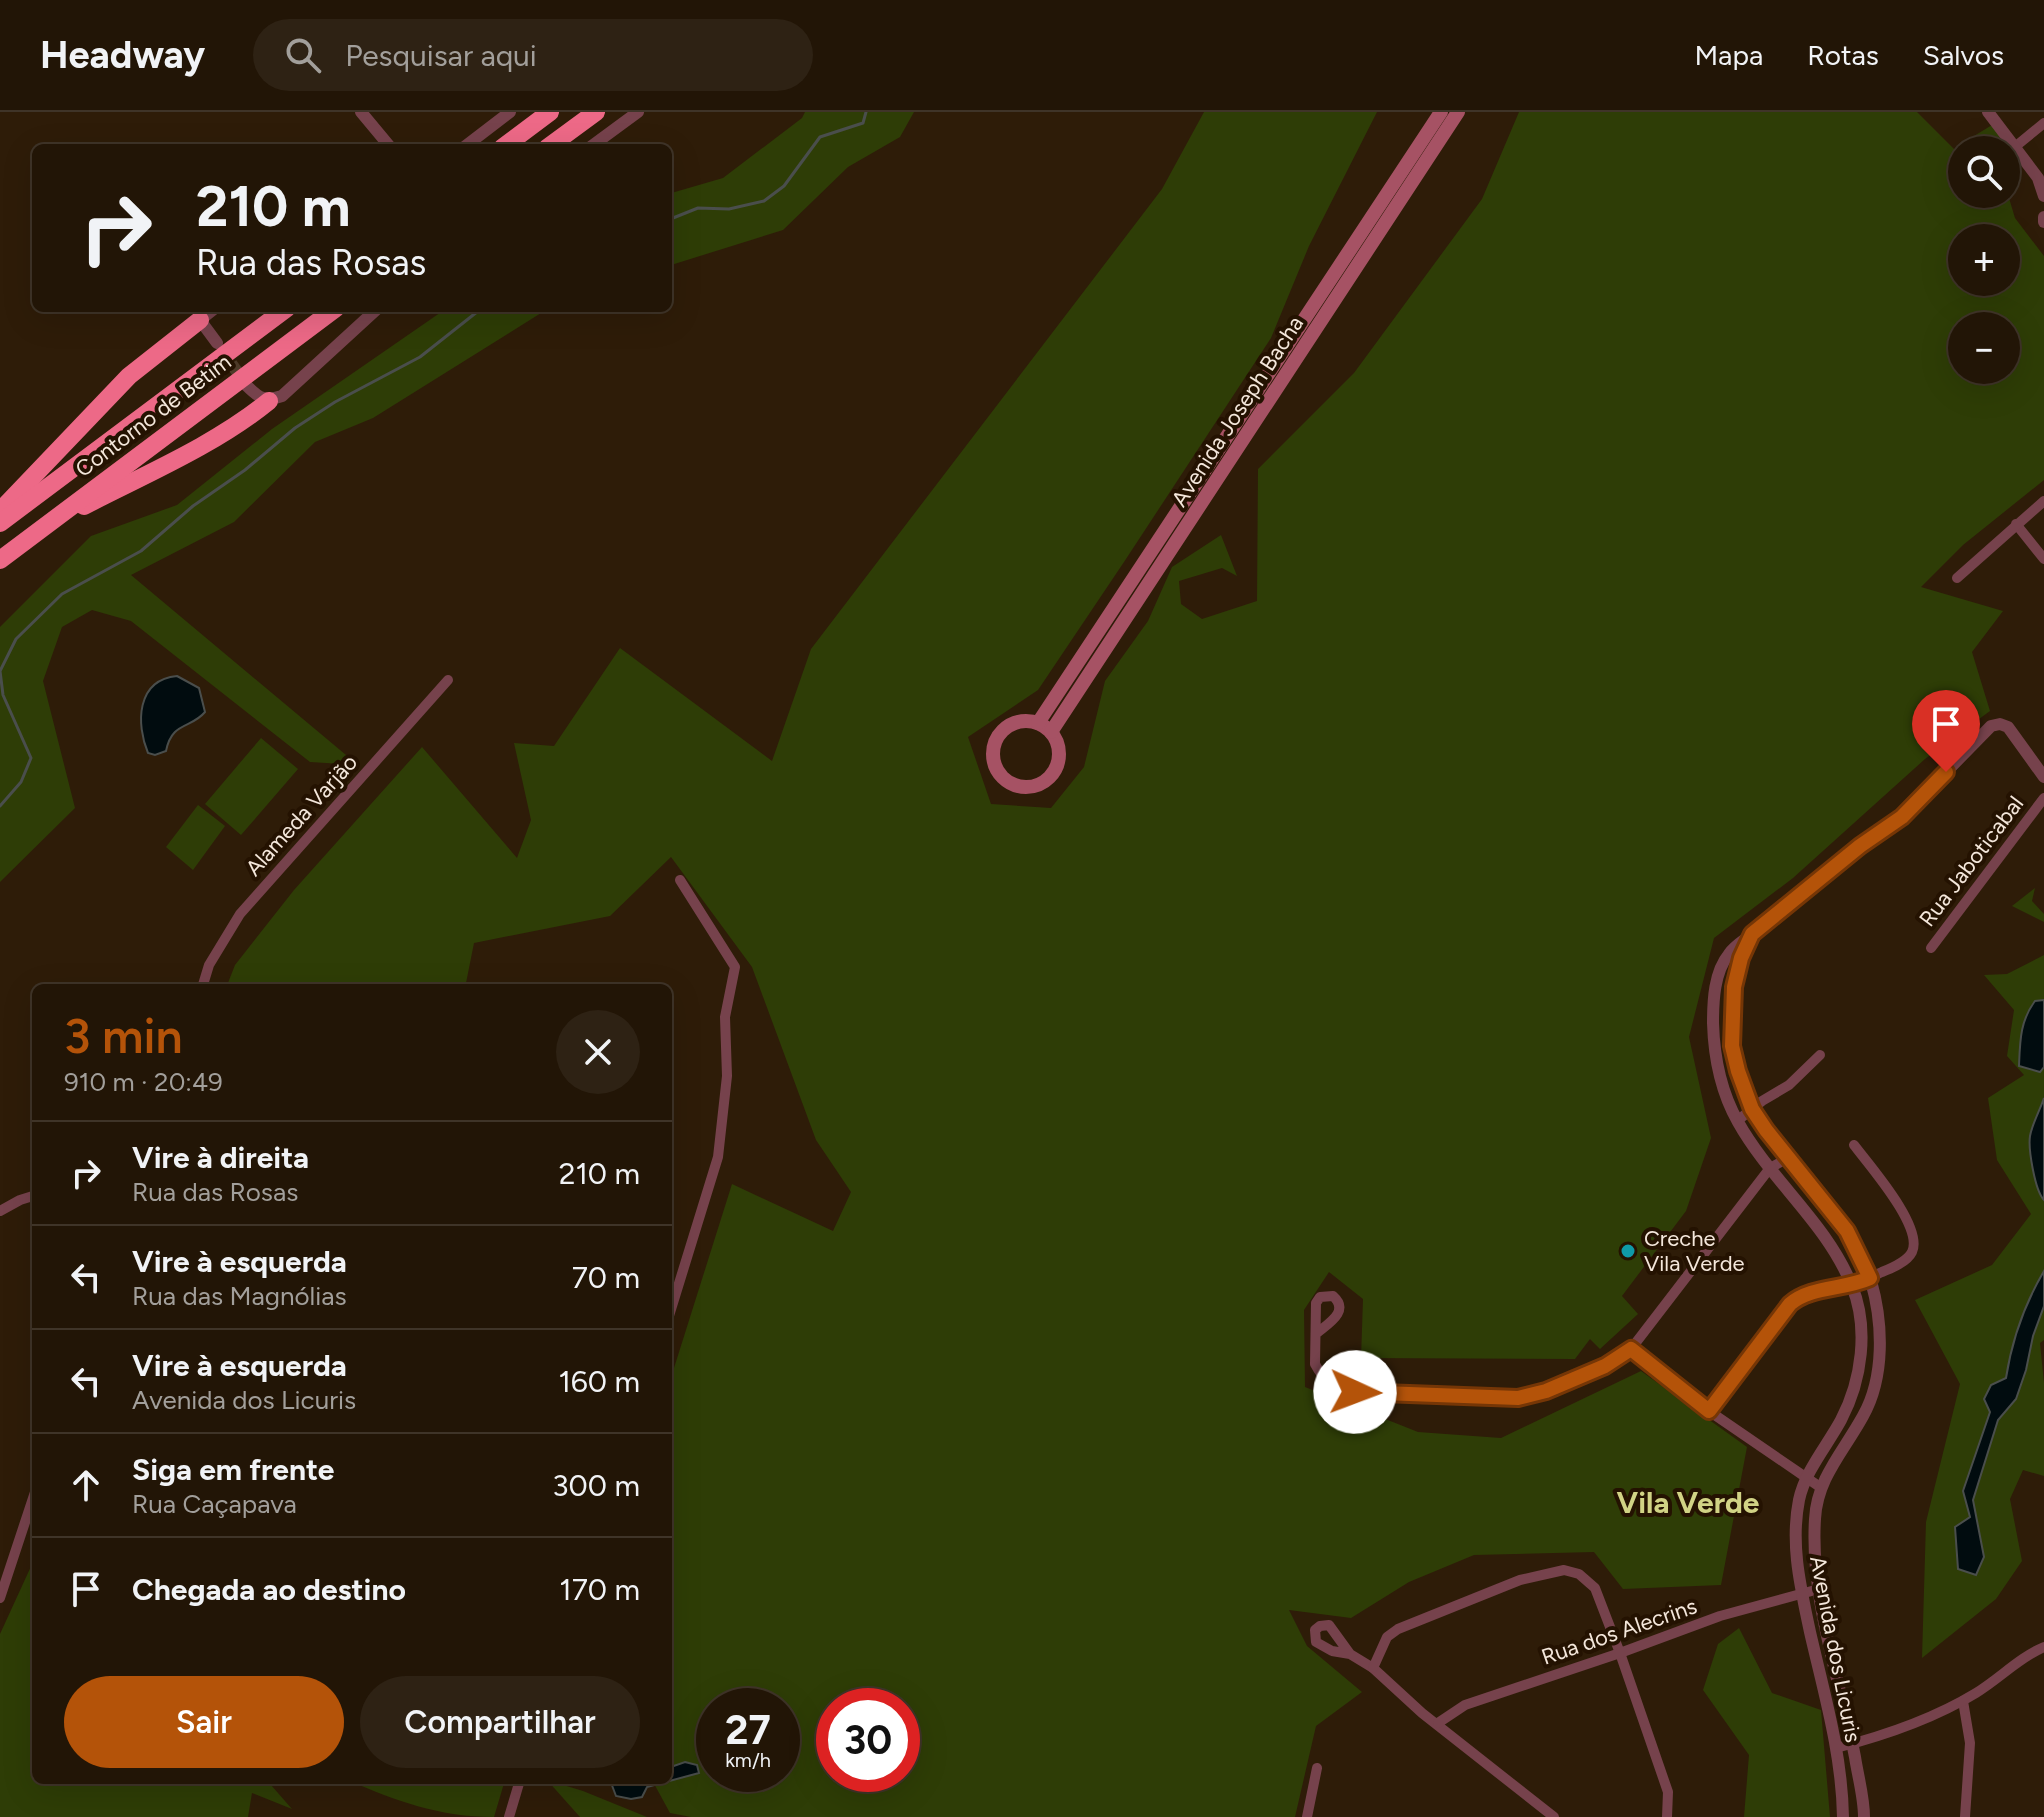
<!DOCTYPE html>
<html lang="pt">
<meta charset="utf-8">
<style>
body{margin:0;font-family:Figtree,sans-serif;background:#2e2214;color:#f1f3f6;height:100vh;display:flex;flex-direction:column;font-size:30px;white-space:nowrap}
*{box-sizing:border-box;margin:0}
p{font-size:26px;color:#a29f9b}
.icon{flex:none;width:44px;height:44px;fill:none;stroke:currentColor;stroke-width:2;stroke-linecap:round;stroke-linejoin:round}
.map{position:relative;flex:1;overflow:hidden}
.details{position:absolute;left:32px;top:872px;width:640px;height:800px;display:flex;flex-direction:column;background:#221506;border-radius:12px;box-shadow:0 8px 32px #0002,0 0 0 2px #3f3428}
.details>*{flex:none}
.hud{position:absolute;left:32px;top:32px;width:640px;height:168px;border-radius:12px;box-shadow:0 8px 32px #0002,0 0 0 2px #3f3428;background:#221506;color:#f1f3f6;overflow:hidden}
.controls{position:absolute;left:1948px;top:24px;display:grid;gap:16px}
.controls a{display:grid;place-items:center;width:72px;height:72px;border-radius:50%;background:#221506;box-shadow:0 8px 32px #0002,0 0 0 2px #3f3428;font-size:40px}
.speed{position:absolute;left:696px;top:1576px;display:flex;gap:16px;font-size:40px;font-weight:700;text-align:center}
.speed>*{display:grid;place-content:center;width:104px;height:104px;border-radius:50%;background:#221506;box-shadow:0 8px 32px #0002,0 0 0 2px #3f3428;line-height:1}
.speed small{font-size:20px;font-weight:400}
.speed .limit{border:12px solid #d22;background:#fff;color:#111}
.pin{position:absolute;display:grid;place-items:center;width:68px;height:68px;color:#fff;margin:-82px -34px;border-radius:50% 50% 50% 0;rotate:-45deg;box-shadow:0 0 8px #0007}
.pin .icon{rotate:45deg}
.me{position:absolute;width:88px;margin:-44px;rotate:92deg;stroke-linejoin:round;filter:drop-shadow(0 0 6px #0008)}
.turn{display:flex;align-items:center;gap:28px;height:168px;padding:0 32px;font-size:36px}
.turn .icon{width:104px;height:104px;stroke-width:2.5}
.turn b{display:block;font-size:56px;line-height:68px}
.round{display:grid;place-items:center;flex:none;width:84px;height:84px;border-radius:42px;background:#2e2214}
.head{display:flex;align-items:center;justify-content:space-between;height:136px;padding:0 32px}
h1{font-size:48px;font-weight:600;line-height:60px;color:#b45309}
.button{display:flex;gap:16px;margin-top:auto;padding:16px 32px}
.button a{flex:1;height:92px;border-radius:48px;background:#b45309;color:#fff;font-size:32px;font-weight:600;line-height:92px;text-align:center}
.button a+a{background:#2e2214;color:#f1f3f6}
ul{padding:0;list-style:none}
li{display:flex;align-items:center;gap:24px;height:104px;padding:0 32px;border-top:2px solid #3f3428}
li div{flex:1}
li b{display:block;font-size:30px}
li em{font-style:normal}
header{display:flex;align-items:center;gap:48px;box-sizing:border-box;height:112px;padding:0 40px;background:#221506;border-bottom:2px solid #3f3428}
header strong{font-size:38px}
nav{display:flex;gap:44px;margin-inline-start:auto;font-size:28px}
.search{width:560px;height:72px;background:#2e2214;display:flex;align-items:center;gap:20px;box-sizing:border-box;padding:0 28px;border-radius:44px;color:#a29f9b;font-size:30px}
.map>svg:first-child{display:block}
.green{fill:#2e3d06;fill-rule:evenodd}
.water{fill:#010c0f;stroke:#4a4e4c;stroke-width:2}
.lines{fill:none;stroke-linecap:round;stroke-linejoin:round}
.stream{stroke:#4a4e4c;stroke-width:3}
.tertiary-tunnel{stroke:#4c3a28;stroke-width:12;stroke-dasharray:12 6;stroke-linecap:butt}
.minor{stroke:#76424c;stroke-width:10}
.tertiary{stroke:#76424c;stroke-width:12}
.secondary{stroke:#a65264;stroke-width:14}
.motorway{stroke:#ed6987;stroke-width:18}
.route-casing{stroke:#753606;stroke-width:20}
.route{stroke:#b45309;stroke-width:14}
.culture-dot{fill:#0f9aa8;stroke:#241201;stroke-width:3}
.labels{text-anchor:middle;stroke-width:8;stroke-linejoin:round;paint-order:stroke}
.street-label{font-size:22px;fill:#f4e7db;stroke:#241201}
.poi-label{font-size:22px;fill:#f4e7db;stroke:#241201;text-anchor:start}
.district-label{font-size:30px;font-weight:bold;fill:#d1d385;stroke:#241201}
</style>
<header>
<strong>Headway</strong>
<div class="search"><svg class="icon" aria-label="search" viewBox="0 0 24 24"><circle cx="10" cy="10" r="6"/><path d="M15 15l6 6"/></svg>Pesquisar aqui</div>
<nav><a>Mapa</a><a>Rotas</a><a>Salvos</a></nav>
</header>
<div class="map">
<svg width="2044" height="1705" viewBox="0 0 2044 1705">
<rect width="100%" height="100%" fill="#2e1c08"/>
<g class="green">
<path d="M 805,0 L 914,0 L 900,25 L 848,55 L 783,118 L 668,154 L 668,82 L 723,66 L 802,6 Z"/>
<path d="M 1204,0 L 1377,0 L 1309,134 L 1271,226 L 1124,450 L 1038,578 L 968,625 L 991,692 L 1051,696 L 1084,655 L 1105,569 L 1148,509 L 1172,455 L 1221,423 L 1237,464 L 1222,456 L 1179,469 L 1181,492 L 1202,507 L 1257,489 L 1258,357 L 1354,261 L 1482,87 L 1519,0 L 1917,0 L 1962,45 L 1962,82 L 2006,82 L 2006,76 L 2015,106 L 2044,144 L 2044,368 L 1963,433 L 1921,475 L 2003,499 L 1972,540 L 1990,599 L 1925,647 L 1793,766 L 1714,826 L 1689,925 L 1711,1026 L 1686,1099 L 1622,1184 L 1638,1202 L 1600,1237 L 1590,1227 L 1575,1247 L 1361,1246 L 1363,1187 L 1329,1160 L 1304,1198 L 1305,1275 L 1418,1320 L 1501,1326 L 1641,1259 L 1747,1335 L 1721,1473 L 1623,1477 L 1594,1440 L 1474,1443 L 1409,1470 L 1351,1506 L 1289,1498 L 1307,1534 L 1362,1580 L 1316,1614 L 1295,1705 L 691,1705 L 670,1701 L 652,1668 L 668,1668 L 668,1275 L 732,1072 L 833,1119 L 851,1080 L 816,1028 L 752,855 L 671,745 L 610,804 L 474,831 L 465,876 L 226,876 L 235,853 L 294,778 L 422,635 L 517,746 L 531,708 L 514,631 L 554,634 L 620,536 L 772,649 L 811,537 L 1162,77 ZM 1962,126 L 2006,126 L 2006,170 L 1962,170 ZM 1962,214 L 2006,214 L 2006,258 L 1962,258 ZM 714,1594 L 782,1594 L 782,1662 L 714,1662 ZM 834,1594 L 902,1594 L 902,1662 L 834,1662 Z"/>
<path d="M 1992,13 L 2016,45 L 2006,46 L 2006,38 L 1968,38 L 1961,32 Z"/>
<path d="M 447,196 L 549,196 L 373,306 L 315,330 L 234,410 L 131,463 L 358,653 L 310,650 L 131,509 L 92,498 L 62,515 L 43,569 L 75,696 L 0,770 L 0,515 L 91,424 L 177,393 L 272,317 Z"/>
<path d="M 261,626 L 298,657 L 241,723 L 205,692 Z"/>
<path d="M 198,693 L 225,714 L 193,758 L 166,735 Z"/>
<path d="M 2035,776 L 2032,789 L 2044,802 L 2044,810 L 2012,794 Z"/>
<path d="M 2044,843 L 2044,1228 L 2040,1231 L 2044,1271 L 2044,1364 L 2023,1358 L 2010,1387 L 2022,1449 L 1996,1487 L 1922,1546 L 1926,1410 L 1960,1272 L 1915,1188 L 1992,1153 L 2031,1102 L 1997,1048 L 1988,986 L 2024,963 L 2007,944 L 2014,898 L 1984,863 L 2007,862 Z"/>
<path d="M 36,1426 L 36,1668 L 200,1668 L 206,1672 L 271,1673 L 292,1697 L 252,1681 L 248,1705 L 0,1705 L 0,1522 L 33,1450 Z"/>
<path d="M 1739,1516 L 1772,1581 L 1821,1598 L 1830,1705 L 1744,1705 L 1749,1643 L 1703,1578 L 1718,1532 Z"/>
<path d="M 347,1668 L 505,1668 L 494,1705 C 439,1705 397,1689 347,1668 Z"/>
<path d="M 547,1668 L 583,1679 L 647,1705 L 580,1705 Z"/>
</g>
<g class="water">
<path d="M 177,564 L 199,576 L 205,600 C 191,617 172,609 166,639 L 155,643 L 148,641 C 136,612 136,568 177,564 Z"/>
<path d="M 2044,888 L 2044,955 L 2040,960 L 2019,954 C 2020,929 2020,909 2035,889 Z"/>
<path d="M 2044,986 L 2044,1088 C 2035,1079 2028,1037 2030,1024 C 2032,1012 2040,998 2044,986 Z"/>
<path d="M 2044,1159 L 2044,1194 L 2033,1224 L 2026,1258 L 2016,1287 L 1998,1308 L 1973,1388 L 1984,1445 L 1976,1463 L 1958,1457 L 1955,1415 L 1970,1405 L 1963,1379 L 1990,1300 L 1984,1287 L 1991,1273 L 2006,1266 C 2012,1227 2024,1193 2044,1159 Z"/>
<path d="M 685,1650 L 697,1653 L 699,1661 L 647,1675 L 642,1685 L 631,1687 L 616,1684 L 610,1668 L 668,1668 L 668,1656 Z"/>
</g>
<g class="lines">
<g class="stream">
<path d="M 668,108 L 698,96 L 729,97 L 764,89 L 784,74 L 820,25 L 863,11 L 866,0"/>
<path d="M 0,694 L 21,670 L 31,646 L 3,583 L 0,559 L 16,527 L 62,482 L 141,439 L 193,394 L 245,358 L 295,316 L 335,290 L 420,245 L 482,196"/>
</g>
<path class="tertiary-tunnel" d="M 221,237 L 245,271"/>
<g class="minor">
<path d="M 2016,34 L 2044,11"/>
<path d="M 2016,412 L 2044,447"/>
<path d="M 1957,466 L 2044,389"/>
<path d="M 1752,822 L 1769,806"/>
<path d="M 1931,836 L 2044,686"/>
<path d="M 202,876 L 209,853 L 240,802 L 448,568"/>
<path d="M 1737,1009 L 1762,989 L 1789,973 L 1820,943"/>
<path d="M 0,1099 L 20,1088 L 36,1083"/>
<path d="M 668,1207 L 718,1045 L 727,964 L 725,905 L 735,855 L 680,768"/>
<path d="M 1317,1221 C 1329,1211 1350,1199 1333,1184 L 1320,1185 L 1316,1191 L 1315,1252 C 1324,1270 1337,1275 1355,1280 L 1518,1286 L 1546,1279 L 1605,1254 L 1631,1237 L 1770,1056 L 1788,1046"/>
<path d="M 1631,1237 L 1709,1299 L 1820,1375"/>
<path d="M 1709,1299 L 1790,1192 C 1807,1178 1826,1179 1848,1175 C 1860,1172 1871,1165 1882,1160 C 1892,1156 1907,1150 1912,1140 C 1924,1115 1869,1053 1854,1033"/>
<path d="M 0,1486 L 36,1377"/>
<path d="M 1350,1542 L 1329,1513 L 1320,1514 L 1315,1518 L 1316,1530 L 1332,1539 L 1350,1542 L 1373,1556 L 1422,1601 L 1554,1705"/>
<path d="M 1373,1556 L 1387,1525 L 1398,1517 L 1520,1468 L 1564,1458 L 1579,1462 L 1595,1476 L 1620,1541 L 1668,1680 L 1667,1705"/>
<path d="M 1963,1589 L 1970,1631 L 1965,1705"/>
<path d="M 1438,1611 L 1465,1593 L 1620,1541 L 1720,1504 L 1819,1477"/>
<path d="M 1836,1636 C 1883,1624 1935,1606 1976,1581 C 1999,1567 2020,1545 2044,1535"/>
<path d="M 509,1705 L 520,1668"/>
<path d="M 1307,1705 L 1317,1656"/>
</g>
<g class="tertiary">
<path d="M 361,0 L 391,36"/>
<path d="M 1988,0 L 2038,66 L 2044,84"/>
<path d="M 463,36 L 510,0"/>
<path d="M 589,36 L 638,0"/>
<path d="M 2044,105 L 2044,110"/>
<path d="M 215,196 L 200,208 L 217,231"/>
<path d="M 246,273 C 259,286 264,290 282,284 L 378,196"/>
<path d="M 1769,806 L 1860,734 L 1902,705 L 1991,614 L 2000,612 L 2008,615 L 2044,665"/>
<path d="M 1752,822 C 1745,828 1734,834 1729,842 C 1714,860 1713,889 1713,911 C 1714,945 1721,980 1738,1010 C 1771,1069 1827,1111 1852,1174 C 1869,1216 1862,1268 1841,1308 C 1827,1334 1805,1359 1799,1388 C 1790,1433 1801,1477 1810,1520 C 1824,1581 1842,1642 1843,1705"/>
<path d="M 1750,825 C 1725,880 1723,947 1754,1000 C 1772,1029 1795,1055 1817,1082 C 1839,1109 1861,1135 1871,1169 C 1883,1211 1885,1265 1863,1304 C 1844,1339 1817,1366 1815,1407 C 1810,1487 1840,1567 1855,1645 C 1858,1665 1864,1685 1864,1705"/>
</g>
<g class="secondary">
<circle cx="1026" cy="642" r="33"/>
<path d="M 1038,611 L 1441,0"/>
<path d="M 1051,620 L 1458,0"/>
</g>
<g class="motorway">
<path d="M 502,36 L 550,0"/>
<path d="M 547,36 L 596,0"/>
<path d="M 84,394 C 146,362 215,333 269,289"/>
<path d="M 0,399 L 129,264 L 200,208"/>
<path d="M 0,411 L 287,196"/>
<path d="M 0,448 L 336,196"/>
</g>
</g>
<g class="lines">
<defs>
<path id="route" d="M 1355,1280 L 1518,1286 L 1546,1279 L 1605,1254 L 1631,1237 L 1709,1299 L 1790,1192 C 1811,1174 1843,1178 1870,1166 L 1847,1119 L 1766,1018 L 1752,997 L 1738,959 L 1732,934 L 1734,875 L 1741,846 L 1752,822 L 1860,734 L 1902,705 L 1946,660"/>
</defs>
<use href="#route" class="route-casing"/>
<use href="#route" class="route"/>
</g>
<circle class="culture-dot" cx="1628" cy="1139" r="8"/>
<g class="labels">
<g class="street-label">
<text transform="translate(1237 299) rotate(-57)" y="8">Avenida Joseph Bacha</text>
<text transform="translate(153 303) rotate(-37)" y="8">Contorno de Betim</text>
<text transform="translate(301 703) rotate(-48)" y="8">Alameda Varjão</text>
<text transform="translate(1971 749) rotate(-53)" y="8">Rua Jaboticabal</text>
<text transform="translate(1619 1519) rotate(-19)" y="8">Rua dos Alecrins</text>
<text transform="translate(1836 1537) rotate(79)" y="8">Avenida dos Licuris</text>
</g>
<g class="poi-label">
<text x="1644" y="1134">Creche<tspan x="1644" dy="25">Vila Verde</tspan></text>
</g>
<g class="district-label">
<text x="1688" y="1401">Vila Verde</text>
</g>
</g>
</svg>
<div class="controls">
<a><svg class="icon" aria-label="search" viewBox="0 0 24 24"><circle cx="10" cy="10" r="6"/><path d="M15 15l6 6"/></svg></a>
<a>+</a>
<a>−</a>
</div>
<div class="speed"><div>27<small>km/h</small></div><div class="limit">30</div></div>
<div class="pin" style="left:1946px;top:660px;background:#d93025"><svg class="icon" aria-label="arrive" viewBox="0 0 24 24"><path d="M6 21V4h12l-3 4 3 4H6"/></svg></div>
<svg class="me" style="left:1355px;top:1280px" viewBox="-20 -20 40 40"><circle r="19" fill="#fff"/><path d="M0-13L10 11 0 6-10 11z" fill="#b45309"/></svg>
<div class="hud">
<div class="turn"><svg class="icon" aria-label="right" viewBox="0 0 24 24"><path d="M7 20v-9h11M14 6l5 5-5 5"/></svg><div><b>210 m</b>Rua das Rosas</div></div>
</div>
<section class="details">
<div class="head"><div><h1>3 min</h1><p>910 m · 20:49</p></div><a class="round"><svg class="icon" aria-label="close" viewBox="0 0 24 24"><path d="M6 6l12 12M18 6L6 18"/></svg></a></div>
<ul>
<li><svg class="icon" aria-label="right" viewBox="0 0 24 24"><path d="M7 20v-9h11M14 6l5 5-5 5"/></svg><div><b>Vire à direita</b><p>Rua das Rosas</p></div><em>210 m</em></li>
<li><svg class="icon" aria-label="left" viewBox="0 0 24 24"><path d="M17 20v-9H6M10 6l-5 5 5 5"/></svg><div><b>Vire à esquerda</b><p>Rua das Magnólias</p></div><em>70 m</em></li>
<li><svg class="icon" aria-label="left" viewBox="0 0 24 24"><path d="M17 20v-9H6M10 6l-5 5 5 5"/></svg><div><b>Vire à esquerda</b><p>Avenida dos Licuris</p></div><em>160 m</em></li>
<li><svg class="icon" aria-label="ahead" viewBox="0 0 24 24"><path d="M12 20V5M6 11l6-6 6 6"/></svg><div><b>Siga em frente</b><p>Rua Caçapava</p></div><em>300 m</em></li>
<li><svg class="icon" aria-label="arrive" viewBox="0 0 24 24"><path d="M6 21V4h12l-3 4 3 4H6"/></svg><div><b>Chegada ao destino</b></div><em>170 m</em></li>
</ul>
<div class="button"><a>Sair</a><a>Compartilhar</a></div>
</section>
</div>
